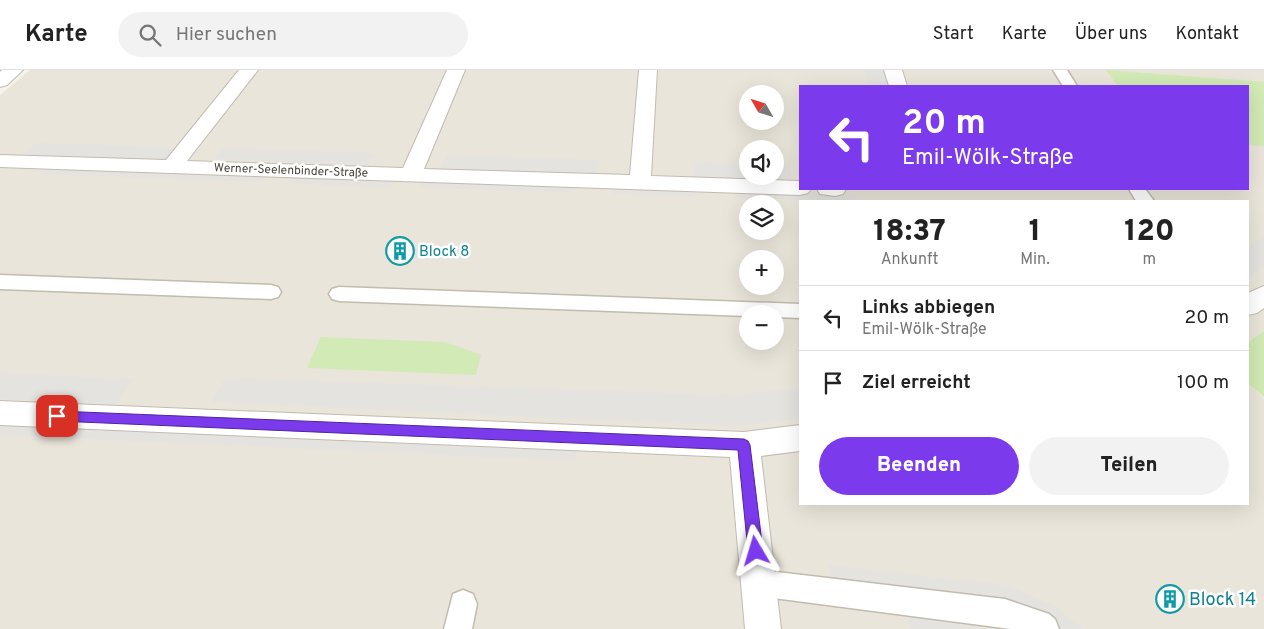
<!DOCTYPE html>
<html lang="de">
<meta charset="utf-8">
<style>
body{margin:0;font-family:Overpass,sans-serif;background:#f2f2f2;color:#222;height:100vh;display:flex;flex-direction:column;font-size:19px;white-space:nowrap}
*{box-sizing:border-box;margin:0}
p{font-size:16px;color:#767676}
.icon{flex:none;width:28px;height:28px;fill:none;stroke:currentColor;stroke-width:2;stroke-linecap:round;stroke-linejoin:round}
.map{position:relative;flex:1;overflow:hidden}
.drawer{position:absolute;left:799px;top:130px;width:450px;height:305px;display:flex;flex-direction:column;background:#fff;border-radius:0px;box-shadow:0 5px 20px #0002}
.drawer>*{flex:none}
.top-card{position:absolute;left:799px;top:15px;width:450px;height:105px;border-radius:0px;box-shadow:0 5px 20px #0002;background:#7c3aed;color:#fff;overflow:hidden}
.needle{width:32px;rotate:309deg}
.buttons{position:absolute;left:739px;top:15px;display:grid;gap:10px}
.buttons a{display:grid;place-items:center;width:45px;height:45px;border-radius:50%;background:#fff;box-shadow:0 5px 20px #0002;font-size:25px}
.pin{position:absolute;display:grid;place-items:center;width:42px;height:42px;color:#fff;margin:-21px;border-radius:10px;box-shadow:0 2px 8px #0006}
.me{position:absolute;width:55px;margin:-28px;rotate:353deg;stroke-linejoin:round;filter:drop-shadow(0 0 4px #0008)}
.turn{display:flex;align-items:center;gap:18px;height:105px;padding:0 20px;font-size:22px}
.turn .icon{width:65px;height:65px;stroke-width:2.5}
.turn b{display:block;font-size:35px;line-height:42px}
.eta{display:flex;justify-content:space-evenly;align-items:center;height:85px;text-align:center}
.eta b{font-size:30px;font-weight:800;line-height:35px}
.button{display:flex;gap:10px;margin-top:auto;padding:10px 20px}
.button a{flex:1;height:58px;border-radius:30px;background:#7c3aed;color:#fff;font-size:20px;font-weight:800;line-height:58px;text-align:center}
.button a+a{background:#f2f2f2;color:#222}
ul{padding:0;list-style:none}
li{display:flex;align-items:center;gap:15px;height:65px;padding:0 20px;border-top:1px solid #e0e0e0}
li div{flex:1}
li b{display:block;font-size:19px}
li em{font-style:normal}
header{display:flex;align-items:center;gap:30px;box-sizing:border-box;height:70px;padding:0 25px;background:#fff;border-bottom:1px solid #e0e0e0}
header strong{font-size:24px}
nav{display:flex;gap:28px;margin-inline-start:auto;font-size:18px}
.search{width:350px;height:45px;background:#f2f2f2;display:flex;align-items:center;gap:12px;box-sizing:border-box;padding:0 18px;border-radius:28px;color:#767676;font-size:19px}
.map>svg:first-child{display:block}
.residential{fill:#eae5da;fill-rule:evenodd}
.green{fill:#d2eab5}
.parking{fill:#e5e3e0}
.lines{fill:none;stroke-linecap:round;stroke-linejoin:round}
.service-casing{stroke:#c2bbae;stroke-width:3}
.minor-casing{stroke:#c2bbae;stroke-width:2}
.service{fill:#fff;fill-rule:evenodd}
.minor{fill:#fff;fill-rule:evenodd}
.route{fill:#7c3aed;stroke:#51269a}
.labels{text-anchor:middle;stroke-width:5;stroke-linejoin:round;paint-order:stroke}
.far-street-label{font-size:12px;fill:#4b4439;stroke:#fff}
.culture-label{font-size:15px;fill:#0d838f;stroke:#fff;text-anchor:start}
.near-culture-label{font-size:18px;fill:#0d838f;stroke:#fff;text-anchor:start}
</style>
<header>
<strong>Karte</strong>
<div class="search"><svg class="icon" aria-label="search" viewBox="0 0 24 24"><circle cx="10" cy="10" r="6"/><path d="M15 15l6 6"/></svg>Hier suchen</div>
<nav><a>Start</a><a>Karte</a><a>Über uns</a><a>Kontakt</a></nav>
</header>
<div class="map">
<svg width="1264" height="559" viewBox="0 0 1264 559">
<rect width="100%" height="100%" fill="#f6f3ec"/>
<path class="residential" d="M 30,0 L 1264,0 L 1264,261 L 1248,272 L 1248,131 L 800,131 L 800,434 L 1248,434 L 1248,314 L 1264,328 L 1264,559 L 0,559 L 0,25 ZM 800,16 L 1248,16 L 1248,119 L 800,119 ZM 748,24 L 775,24 L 775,51 L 748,51 ZM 748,79 L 775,79 L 775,106 L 748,106 ZM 748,134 L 775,134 L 775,161 L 748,161 ZM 748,189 L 775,189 L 775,216 L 748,216 ZM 748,244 L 775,244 L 775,271 L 748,271 Z"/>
<g class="green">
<path d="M 1106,0 L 1264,12 L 1264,76 L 1248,75 L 1248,16 L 1118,16 Z"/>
<path d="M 1264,261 L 1264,327 L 1248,314 L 1248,272 Z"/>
<path d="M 321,267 L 445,272 L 481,285 L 476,305 L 307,298 Z"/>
</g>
<g class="parking">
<path d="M 864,0 L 884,0 L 890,16 L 869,16 Z"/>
<path d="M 35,73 L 181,77 L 171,90 L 22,86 Z"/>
<path d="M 223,78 L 374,83 L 368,95 L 214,89 Z"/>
<path d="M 447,85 L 599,90 L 597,104 L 441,98 Z"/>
<path d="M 694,92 L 747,94 L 748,106 L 775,106 L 775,94 L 790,95 L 793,110 L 694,108 Z"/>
<path d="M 49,98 L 264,106 L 260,112 L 43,104 Z"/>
<path d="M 292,107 L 394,111 L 391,118 L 288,113 Z"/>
<path d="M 423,111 L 575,117 L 573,123 L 420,117 Z"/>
<path d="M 613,117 L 695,121 L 695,127 L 613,124 Z"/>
<path d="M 733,121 L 856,125 L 857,131 L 734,128 Z"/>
<path d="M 1264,166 L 1264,197 L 1248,208 L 1248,176 Z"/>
<path d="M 0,303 L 133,309 L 117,334 L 0,329 Z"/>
<path d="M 225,308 L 734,325 L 800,318 L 800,349 L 737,356 L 211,332 Z"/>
<path d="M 0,351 L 577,378 L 575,391 L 0,365 Z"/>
<path d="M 829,495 L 1006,515 L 1051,534 L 1085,559 L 1061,559 L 1042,545 L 1008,530 L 830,510 Z"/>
<path d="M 908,547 L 984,559 L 910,559 Z"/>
</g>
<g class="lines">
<defs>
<g id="service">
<path d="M 1053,0 L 1067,0 L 1077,16 L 1063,16 Z"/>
<path d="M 1129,119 L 1145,119 L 1154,131 L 1136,131 Z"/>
<path d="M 0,205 L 271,215 L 278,217 L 281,222 L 278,227 L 271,229 L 0,219 Z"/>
<path d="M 339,217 L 800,234 L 800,248 L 775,247 L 775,244 L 748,244 L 748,246 L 339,231 L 332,229 L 329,224 L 332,219 Z"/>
<path d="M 759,500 L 1005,529 L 1049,544 L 1055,549 L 1059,559 L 1011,559 L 759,526 L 749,522 L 745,513 L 749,504 Z"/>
<path d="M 463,520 L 473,524 L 477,534 L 472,559 L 444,559 L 453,524 Z"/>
</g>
<g id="minor">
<path d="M 2,0 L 23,0 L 7,15 L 0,17 L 0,2 Z"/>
<path d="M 239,0 L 258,0 L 187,91 L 403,98 L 447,0 L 465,0 L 424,99 L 630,105 L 639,0 L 657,0 L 651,106 L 800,111 L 800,119 L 811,119 L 808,123 L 800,125 L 0,97 L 0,85 L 166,90 Z"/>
<path d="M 884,0 L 902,0 L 907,16 L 889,16 Z"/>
<path d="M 817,119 L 846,119 L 843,124 L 835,126 L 820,124 Z"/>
<path d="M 1264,216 L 1264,238 L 1257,243 L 1248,245 L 1248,223 Z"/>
<path d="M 0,331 L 744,362 L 800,355 L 800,381 L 761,386 L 781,559 L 745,559 L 730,387 L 0,355 Z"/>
</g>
</defs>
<use href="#service" class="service-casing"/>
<use href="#minor" class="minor-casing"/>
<use href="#service" class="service"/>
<use href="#minor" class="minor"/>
</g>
<path class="route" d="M 57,341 L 744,369 L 748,371 L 750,375 L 763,481 L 760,486 L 756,488 L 751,486 L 748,481 L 738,380 L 57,351 L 53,349 L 51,346 L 53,342 Z"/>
<defs>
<symbol id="building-ring" viewBox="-11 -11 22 22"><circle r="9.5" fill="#fff" stroke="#0f9aa8" stroke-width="1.5"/><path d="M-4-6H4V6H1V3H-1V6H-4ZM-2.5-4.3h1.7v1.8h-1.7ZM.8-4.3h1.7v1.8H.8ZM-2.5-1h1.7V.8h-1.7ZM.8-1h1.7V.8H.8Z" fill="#0f9aa8"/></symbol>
</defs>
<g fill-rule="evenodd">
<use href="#building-ring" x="384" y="165" width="32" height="32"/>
<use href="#building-ring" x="1154" y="513" width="32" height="32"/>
</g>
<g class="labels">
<g class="far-street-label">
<text transform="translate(291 100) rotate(2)" y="4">Werner-Seelenbinder-Straße</text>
</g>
<g class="culture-label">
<text x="419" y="186">Block 8</text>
</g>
<g class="near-culture-label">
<text x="1189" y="535">Block 14</text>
</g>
</g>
</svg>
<div class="buttons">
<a><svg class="needle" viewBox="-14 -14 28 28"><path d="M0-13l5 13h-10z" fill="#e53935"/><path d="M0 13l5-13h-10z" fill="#767676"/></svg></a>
<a><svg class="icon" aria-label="sound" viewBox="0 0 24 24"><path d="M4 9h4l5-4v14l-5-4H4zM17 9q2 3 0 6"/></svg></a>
<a><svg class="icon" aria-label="layers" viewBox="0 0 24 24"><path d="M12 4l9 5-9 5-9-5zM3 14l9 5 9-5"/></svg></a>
<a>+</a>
<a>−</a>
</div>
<div class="pin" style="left:57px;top:346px;background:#d93025"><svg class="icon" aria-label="arrive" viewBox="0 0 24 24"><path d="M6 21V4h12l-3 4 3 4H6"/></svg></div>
<svg class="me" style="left:756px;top:481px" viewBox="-20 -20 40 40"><path d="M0-17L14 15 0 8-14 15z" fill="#7c3aed" stroke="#fff" stroke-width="4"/></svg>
<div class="top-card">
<div class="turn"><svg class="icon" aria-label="left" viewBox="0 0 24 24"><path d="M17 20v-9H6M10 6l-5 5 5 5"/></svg><div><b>20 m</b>Emil-Wölk-Straße</div></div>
</div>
<section class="drawer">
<div class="eta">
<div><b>18:37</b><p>Ankunft</p></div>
<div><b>1</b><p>Min.</p></div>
<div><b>120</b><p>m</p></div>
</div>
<ul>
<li><svg class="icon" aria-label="left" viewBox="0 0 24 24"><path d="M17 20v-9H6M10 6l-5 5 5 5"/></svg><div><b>Links abbiegen</b><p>Emil-Wölk-Straße</p></div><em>20 m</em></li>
<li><svg class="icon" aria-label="arrive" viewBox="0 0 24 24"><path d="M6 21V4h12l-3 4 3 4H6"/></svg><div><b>Ziel erreicht</b></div><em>100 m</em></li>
</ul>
<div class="button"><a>Beenden</a><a>Teilen</a></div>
</section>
</div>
